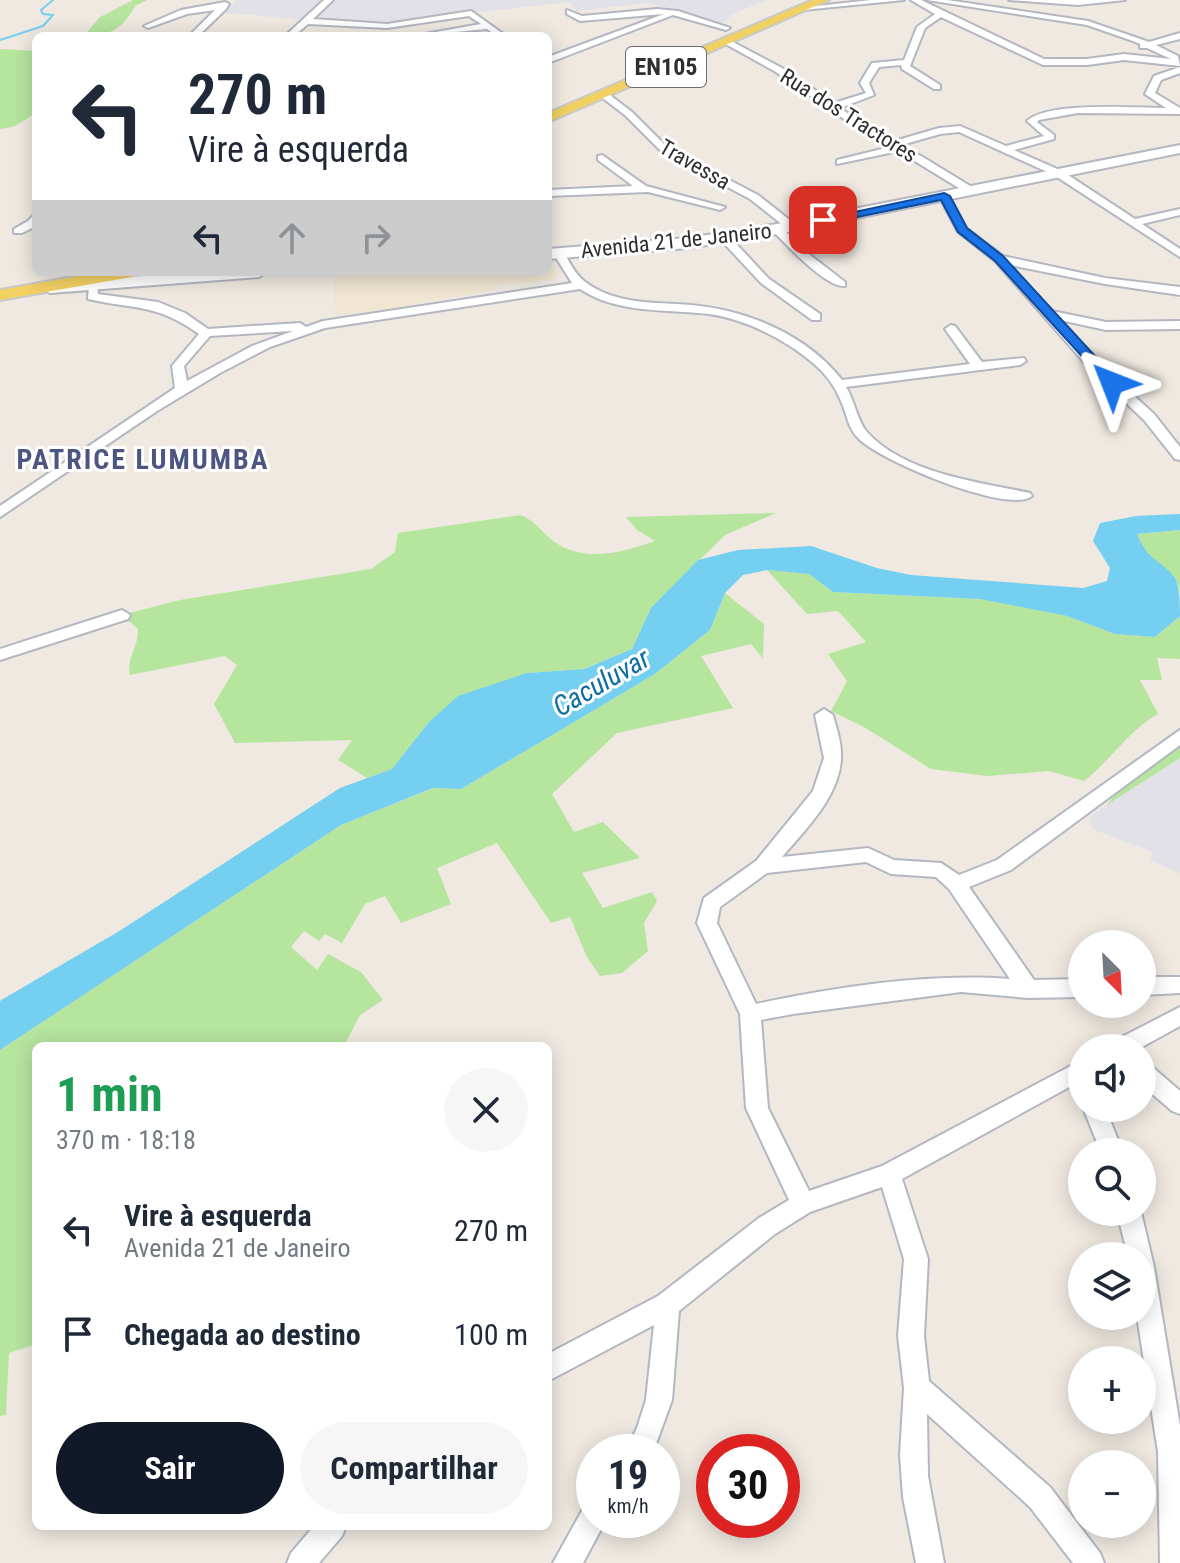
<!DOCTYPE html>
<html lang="pt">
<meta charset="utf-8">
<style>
body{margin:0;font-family:"Roboto Condensed",sans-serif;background:#f6f6f7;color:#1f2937;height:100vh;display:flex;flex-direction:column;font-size:30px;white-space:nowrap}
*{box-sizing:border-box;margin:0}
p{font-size:26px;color:#747a83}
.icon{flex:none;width:44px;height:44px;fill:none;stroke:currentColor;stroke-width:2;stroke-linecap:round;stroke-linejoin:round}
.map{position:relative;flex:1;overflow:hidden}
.sheet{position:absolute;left:32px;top:1042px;width:520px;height:488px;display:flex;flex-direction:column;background:#fff;border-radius:12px;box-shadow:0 4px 20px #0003}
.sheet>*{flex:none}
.guide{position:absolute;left:32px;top:32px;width:520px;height:244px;border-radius:12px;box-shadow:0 4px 20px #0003;background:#fff;color:#1f2937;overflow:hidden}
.needle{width:52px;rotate:156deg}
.tools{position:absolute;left:1068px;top:930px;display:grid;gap:16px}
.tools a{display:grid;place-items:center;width:88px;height:88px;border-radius:50%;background:#fff;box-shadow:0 4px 20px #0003;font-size:40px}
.speed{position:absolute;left:576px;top:1434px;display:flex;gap:16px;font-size:40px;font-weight:700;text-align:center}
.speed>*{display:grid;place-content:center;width:104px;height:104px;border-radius:50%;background:#fff;box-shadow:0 4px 20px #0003;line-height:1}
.speed small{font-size:20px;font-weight:400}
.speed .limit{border:12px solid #d22;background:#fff;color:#111}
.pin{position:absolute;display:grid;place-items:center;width:68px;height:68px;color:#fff;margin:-34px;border-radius:16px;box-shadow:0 4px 12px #0006}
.me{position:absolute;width:88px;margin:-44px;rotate:315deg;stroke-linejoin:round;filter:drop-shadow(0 0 6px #0008)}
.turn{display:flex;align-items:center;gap:28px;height:168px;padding:0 24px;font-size:36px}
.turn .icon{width:104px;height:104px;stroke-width:2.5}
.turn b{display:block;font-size:56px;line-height:68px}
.lanes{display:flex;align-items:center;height:76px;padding:0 24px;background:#0003;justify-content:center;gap:40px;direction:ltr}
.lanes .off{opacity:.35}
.round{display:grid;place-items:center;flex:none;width:84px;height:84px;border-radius:42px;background:#f6f6f7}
.head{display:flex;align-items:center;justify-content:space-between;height:136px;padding:0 24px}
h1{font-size:48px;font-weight:700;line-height:60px;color:#1e9e55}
.primary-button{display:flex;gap:16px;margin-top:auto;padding:16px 24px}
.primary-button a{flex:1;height:92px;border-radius:48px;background:#111827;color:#fff;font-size:32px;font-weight:700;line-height:92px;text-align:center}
.primary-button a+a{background:#f6f6f7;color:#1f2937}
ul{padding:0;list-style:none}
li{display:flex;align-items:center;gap:24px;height:104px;padding:0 24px}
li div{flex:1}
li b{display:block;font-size:30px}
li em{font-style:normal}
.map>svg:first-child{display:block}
.industrial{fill:#e3e1e8}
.education{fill:#f0e6d1}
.green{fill:#b6e59e}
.water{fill:#75cff0}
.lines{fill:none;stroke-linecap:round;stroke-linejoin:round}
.stream-far1{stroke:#75cff0;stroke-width:2}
.stream{stroke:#75cff0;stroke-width:3}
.minor-casing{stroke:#b4b7c1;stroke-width:4}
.secondary-casing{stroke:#b4b7c1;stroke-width:4}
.primary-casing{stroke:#c9c9c9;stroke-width:4}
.minor{fill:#fff;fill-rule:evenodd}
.secondary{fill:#fff;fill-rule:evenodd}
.primary{fill:#f2d163;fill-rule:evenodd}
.route{fill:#1a73e8;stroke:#114b97;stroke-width:2}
.labels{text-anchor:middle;stroke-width:6;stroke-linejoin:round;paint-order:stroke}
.far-street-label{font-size:22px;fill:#2e2e2e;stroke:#fff}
.shield{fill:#fff;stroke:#6d6d6d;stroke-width:2}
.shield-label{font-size:24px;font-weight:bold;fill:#2e2e2e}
.far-district-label{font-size:28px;font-weight:bold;letter-spacing:2px;fill:#4d5680;stroke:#fff}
.water-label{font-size:28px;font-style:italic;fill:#0d6fa3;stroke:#fff}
</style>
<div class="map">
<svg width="1180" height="1563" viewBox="0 0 1180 1563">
<rect width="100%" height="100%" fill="#efe9e1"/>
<g class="industrial">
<path d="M 236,0 L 766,0 L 733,14 L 722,24 L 647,3 L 576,11 L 570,2 L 471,13 L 387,26 L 223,13 Z"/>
<path d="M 1180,758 L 1180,873 L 1150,860 L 1153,852 L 1092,829 L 1089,817 Z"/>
</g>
<path class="education" d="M 548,257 L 551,257 L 556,279 L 494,285 L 496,289 L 372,312 L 335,314 L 334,273 L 548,272 Z"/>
<g class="green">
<path d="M 133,0 L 147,0 L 135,6 C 123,29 110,36 84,36 L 100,17 Z"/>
<path d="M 0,49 L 36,51 L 36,112 C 24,121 16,128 0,129 Z"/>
<path d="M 776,513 L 725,535 L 651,608 L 632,649 L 583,669 L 527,673 L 429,722 L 392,769 L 367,778 L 338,760 L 352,740 L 235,743 L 214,704 L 237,665 L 225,656 L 130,675 C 126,658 139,646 138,629 L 122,615 L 180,600 L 371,569 L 395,552 L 398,533 L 521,515 C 540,524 541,533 556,543 C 587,563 623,552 655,541 L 637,530 L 626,517 Z"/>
<path d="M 1180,530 L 1180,591 L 1175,578 L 1146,555 L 1137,534 Z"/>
<path d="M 767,570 L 809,574 L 833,592 L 981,599 L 1067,616 L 1115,634 L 1155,637 L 1180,616 L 1180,659 L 1157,658 L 1162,680 L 1140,680 L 1158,714 C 1130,729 1110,761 1084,781 L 1049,771 L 987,776 L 931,769 L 864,727 L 831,711 L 847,681 L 828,654 L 866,642 L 838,611 L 807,614 Z"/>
<path d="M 725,593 L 764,624 L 763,658 L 751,644 L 701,656 L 733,708 L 617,733 L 552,794 L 574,832 L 603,822 L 640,858 L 582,873 L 603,908 L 652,892 L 657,901 L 644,923 L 648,951 L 622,973 L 600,976 L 587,957 L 570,917 L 551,923 L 497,843 L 437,868 L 451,904 L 401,923 L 385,896 L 365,904 L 342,943 L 325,934 L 319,941 L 304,931 L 291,947 L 317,970 L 328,954 L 361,972 L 383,1000 L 360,1015 L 344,1046 L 36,1046 L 36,1344 L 9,1353 L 6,1415 L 0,1416 L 0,1050 L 341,825 L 434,788 L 461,789 L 655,674 L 710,630 Z"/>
<path d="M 1180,744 L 1180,758 L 1107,805 L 1125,781 Z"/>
</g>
<path class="water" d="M 1180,514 L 1180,530 L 1137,534 C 1150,564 1160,558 1175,578 C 1180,588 1180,604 1180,616 L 1155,637 L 1115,634 L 1067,616 L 980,599 L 833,592 L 809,574 L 767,570 L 743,575 L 725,593 L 710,630 L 655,674 L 461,789 L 433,788 L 341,825 L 0,1050 L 0,1001 L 3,999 L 121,930 L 340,788 L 392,769 L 429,722 L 458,696 L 527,673 L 584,669 L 632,649 L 651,608 L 698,560 L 738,550 L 811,546 L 877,568 L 911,575 L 1083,588 L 1107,581 L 1110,568 L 1093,541 L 1100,523 L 1136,516 Z"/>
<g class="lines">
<path class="stream-far1" d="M 0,40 L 43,26 L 53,15 L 43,14 L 41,10 L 53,0"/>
<path class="stream" d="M 0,290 L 12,288"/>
<defs>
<g id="minor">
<path d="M 324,0 L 333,0 L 313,19 L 387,24 L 471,11 L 506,36 L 497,36 L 487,29 L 413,36 L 481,24 L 469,16 L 387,28 L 308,24 L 294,36 L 285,36 Z"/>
<path d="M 871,0 L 904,0 L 803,10 L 799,8 Z"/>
<path d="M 911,0 L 921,0 L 1044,59 L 1087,59 L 1124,54 L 1171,59 L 1147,48 L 1140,48 L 1140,44 L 1133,41 L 1087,25 L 927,0 L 947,0 L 1088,21 L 1149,42 L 1180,33 L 1180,39 L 1156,45 L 1178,56 L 1180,66 L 1124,60 L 1087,65 L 1043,65 L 941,17 L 925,28 L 910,66 L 940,85 L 940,89 L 934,89 L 902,69 L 901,65 L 879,67 L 869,83 L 874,95 L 840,108 L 891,142 L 939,128 L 960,126 L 1006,146 L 1044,136 L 1027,121 C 1048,101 1136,108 1166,108 L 1145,94 L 1154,76 L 1180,67 L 1180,73 L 1161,80 L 1155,93 L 1180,108 L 1180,114 L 1078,113 L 1039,120 L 1037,122 L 1054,135 L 1054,139 L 1014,150 L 1062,171 L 1135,219 L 1180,209 L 1180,215 L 1142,224 L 1180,249 L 1180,257 L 1054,175 L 959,132 L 940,134 L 898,146 L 921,156 L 975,189 L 975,193 L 967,193 L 913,160 L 894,152 L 837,164 L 837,160 L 886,148 L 776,72 L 722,42 L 729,40 L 782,68 L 834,103 L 866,93 L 860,83 L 872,63 L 904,60 L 917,27 L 935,14 Z"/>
<path d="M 1009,0 L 1125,0 L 1078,5 Z"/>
<path d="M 225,2 L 229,4 L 226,9 L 198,36 L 189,36 L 215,10 L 187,14 L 148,28 L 144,26 L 181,10 Z"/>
<path d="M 657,9 L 678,11 L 730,28 L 726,30 L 673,15 L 548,63 L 548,57 L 664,14 L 580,21 L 567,14 L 567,10 L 582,16 Z"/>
<path d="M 600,92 L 606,92 L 632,112 L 668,148 L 758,195 L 796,225 L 796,229 L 788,229 L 750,199 L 662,152 L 626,116 L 600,96 Z"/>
<path d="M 602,155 L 646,186 L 725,207 L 720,210 L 648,192 L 548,196 L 548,190 L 633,186 L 598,160 L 598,156 Z"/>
<path d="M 944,193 L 949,196 L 966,228 L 1003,256 L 1105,278 L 1180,287 L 1180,295 L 1105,284 L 1010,265 L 1052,311 L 1106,322 L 1180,321 L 1180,329 L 1106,330 L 1060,320 L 1098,363 L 1154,414 L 1180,447 L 1180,460 L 1175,459 L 1144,420 L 1090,369 L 995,261 L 958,232 L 939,196 Z"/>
<path d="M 36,213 L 36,226 L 22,233 L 14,233 L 14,229 L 28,221 Z"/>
<path d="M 773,227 L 781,227 L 810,255 L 845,282 L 845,286 C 826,288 787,245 773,231 Z"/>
<path d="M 721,236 L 729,236 L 769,279 L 820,314 L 820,320 L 812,320 L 761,283 L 721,240 Z"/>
<path d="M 559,250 L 563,251 C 569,261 574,273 584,281 C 614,305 655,302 691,305 C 747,310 806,334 842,380 L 970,364 L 945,329 L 951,325 L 955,326 L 982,362 L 1024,358 L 1026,361 L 1020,365 L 846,387 C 855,401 857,421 867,432 C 905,474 979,482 1030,493 L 1032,496 C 1009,515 881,461 859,439 C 848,429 847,414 841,401 C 835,386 825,373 813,363 C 785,339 745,319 709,314 C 665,309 618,314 580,289 L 325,328 L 270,347 L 220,373 L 157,411 L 0,517 L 0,506 L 175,388 L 172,366 L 199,334 C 155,303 137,310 88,299 L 89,283 L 97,283 L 98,294 L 158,302 L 185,313 L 208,329 L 300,323 L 306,327 L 323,321 L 572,283 L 553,253 ZM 293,331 L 252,346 L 187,381 L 184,366 L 210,336 Z"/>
<path d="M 122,610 L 130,615 L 128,619 L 0,660 L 0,649 Z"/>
<path d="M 824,709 L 833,715 C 836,727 841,740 841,753 C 843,793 806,829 782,857 L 868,848 L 894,860 L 941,863 L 959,875 L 997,860 L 1180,730 L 1180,745 L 1011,870 L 969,887 L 1034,980 L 1082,979 L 1082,997 L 1028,998 L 961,992 L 793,1014 L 761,1020 L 768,1108 L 809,1191 L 882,1166 L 1082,1060 L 1082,1080 L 902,1179 L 928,1259 L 924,1336 L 929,1381 L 1050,1487 L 1100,1553 L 1104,1563 L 1073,1563 L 1030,1507 L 927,1414 L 928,1476 L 944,1563 L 916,1563 L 903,1497 L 900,1455 L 904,1388 L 898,1336 L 904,1259 L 882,1187 L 810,1212 L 775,1234 L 679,1311 L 672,1400 L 653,1452 L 625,1452 L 637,1428 L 646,1400 L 654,1325 L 548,1381 L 548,1354 L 658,1296 L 759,1218 L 789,1200 L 746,1108 L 740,1014 L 697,923 L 704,898 L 756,861 L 813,791 L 824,758 L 815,715 ZM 866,862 L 891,874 L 936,877 L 949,889 L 1010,979 C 928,973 836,987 756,1004 L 717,923 L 720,907 L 767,873 Z"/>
<path d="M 1142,977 L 1180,977 L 1180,993 L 1142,995 Z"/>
<path d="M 1180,1007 L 1180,1026 L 1140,1048 L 1109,1048 L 1112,1042 Z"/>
<path d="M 1142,1063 L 1150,1065 L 1180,1091 L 1180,1114 L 1172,1111 L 1142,1085 Z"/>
<path d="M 1083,1108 L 1105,1108 L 1123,1152 L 1101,1152 Z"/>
<path d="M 1117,1212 L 1141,1212 L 1154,1267 L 1180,1426 L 1180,1563 L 1160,1563 L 1158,1452 L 1137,1316 L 1142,1316 L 1142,1256 L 1128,1256 Z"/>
<path d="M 594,1503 L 594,1520 L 606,1520 L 583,1563 L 553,1563 L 584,1507 Z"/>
<path d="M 314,1526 L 346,1526 L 342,1536 L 319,1563 L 287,1563 L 291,1553 Z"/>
</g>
<g id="secondary">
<path d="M 1180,145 L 1180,153 L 777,234 L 688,248 L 548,259 L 548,249 L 688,238 L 777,224 Z"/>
<path d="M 194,272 L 267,272 L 259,277 L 50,293 L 42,288 L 50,283 Z"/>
</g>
<g id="primary">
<path d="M 813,0 L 829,0 L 548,122 L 548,113 Z"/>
<path d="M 101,272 L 141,272 L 132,277 L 0,300 L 0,290 Z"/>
</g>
</defs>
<use href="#minor" class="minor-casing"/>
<use href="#secondary" class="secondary-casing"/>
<use href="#primary" class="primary-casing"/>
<use href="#minor" class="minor"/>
<use href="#secondary" class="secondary"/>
<use href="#primary" class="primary"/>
</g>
<path class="route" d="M 944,193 L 950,196 L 967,228 L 1003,256 L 1117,380 L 1117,385 L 1108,385 L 995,261 L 958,232 L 941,200 L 823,224 L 817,220 Z"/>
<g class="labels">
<g class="far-street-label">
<text transform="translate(849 115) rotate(32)" y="8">Rua dos Tractores</text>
<text transform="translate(695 164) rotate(30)" y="8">Travessa</text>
<text transform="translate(676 240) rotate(-6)" y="8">Avenida 21 de Janeiro</text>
</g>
<rect class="shield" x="626" y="47" width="80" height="40" rx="6"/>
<g class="shield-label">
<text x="666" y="75">EN105</text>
</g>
<g class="far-district-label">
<text x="143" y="469">PATRICE LUMUMBA</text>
</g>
<g class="water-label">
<text transform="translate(601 682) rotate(-30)" y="10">Caculuvar</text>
</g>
</g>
</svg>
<div class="tools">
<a><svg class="needle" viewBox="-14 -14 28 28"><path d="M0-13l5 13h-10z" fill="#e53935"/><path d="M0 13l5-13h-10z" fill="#747a83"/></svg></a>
<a><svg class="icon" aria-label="sound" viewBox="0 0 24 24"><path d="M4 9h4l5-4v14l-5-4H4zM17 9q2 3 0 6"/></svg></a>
<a><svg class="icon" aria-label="search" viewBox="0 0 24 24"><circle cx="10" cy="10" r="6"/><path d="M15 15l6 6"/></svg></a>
<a><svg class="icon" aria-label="layers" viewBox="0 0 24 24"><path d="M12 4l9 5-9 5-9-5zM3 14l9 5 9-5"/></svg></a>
<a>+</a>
<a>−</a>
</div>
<div class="speed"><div>19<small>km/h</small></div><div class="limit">30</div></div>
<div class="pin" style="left:823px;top:220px;background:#d93025"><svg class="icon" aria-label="arrive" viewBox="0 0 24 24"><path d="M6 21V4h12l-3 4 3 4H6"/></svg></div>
<svg class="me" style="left:1112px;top:383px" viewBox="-20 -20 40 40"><path d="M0-17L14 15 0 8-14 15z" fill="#1a73e8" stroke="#fff" stroke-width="4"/></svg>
<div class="guide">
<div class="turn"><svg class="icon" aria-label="left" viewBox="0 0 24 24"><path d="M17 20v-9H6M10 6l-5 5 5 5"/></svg><div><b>270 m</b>Vire à esquerda</div></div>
<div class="lanes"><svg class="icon" aria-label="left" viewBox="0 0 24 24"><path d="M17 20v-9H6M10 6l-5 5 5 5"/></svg><svg class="icon off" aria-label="ahead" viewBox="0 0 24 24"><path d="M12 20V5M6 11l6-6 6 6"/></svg><svg class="icon off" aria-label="right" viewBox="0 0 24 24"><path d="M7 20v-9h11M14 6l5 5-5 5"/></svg></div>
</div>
<section class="sheet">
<div class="head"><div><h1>1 min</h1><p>370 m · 18:18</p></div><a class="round"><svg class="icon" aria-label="close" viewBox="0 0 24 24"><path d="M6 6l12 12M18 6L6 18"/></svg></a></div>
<ul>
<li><svg class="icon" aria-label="left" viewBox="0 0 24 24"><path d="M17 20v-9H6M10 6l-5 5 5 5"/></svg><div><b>Vire à esquerda</b><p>Avenida 21 de Janeiro</p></div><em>270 m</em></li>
<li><svg class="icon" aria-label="arrive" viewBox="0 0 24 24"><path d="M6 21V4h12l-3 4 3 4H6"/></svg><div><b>Chegada ao destino</b></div><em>100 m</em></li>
</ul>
<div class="primary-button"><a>Sair</a><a>Compartilhar</a></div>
</section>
</div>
